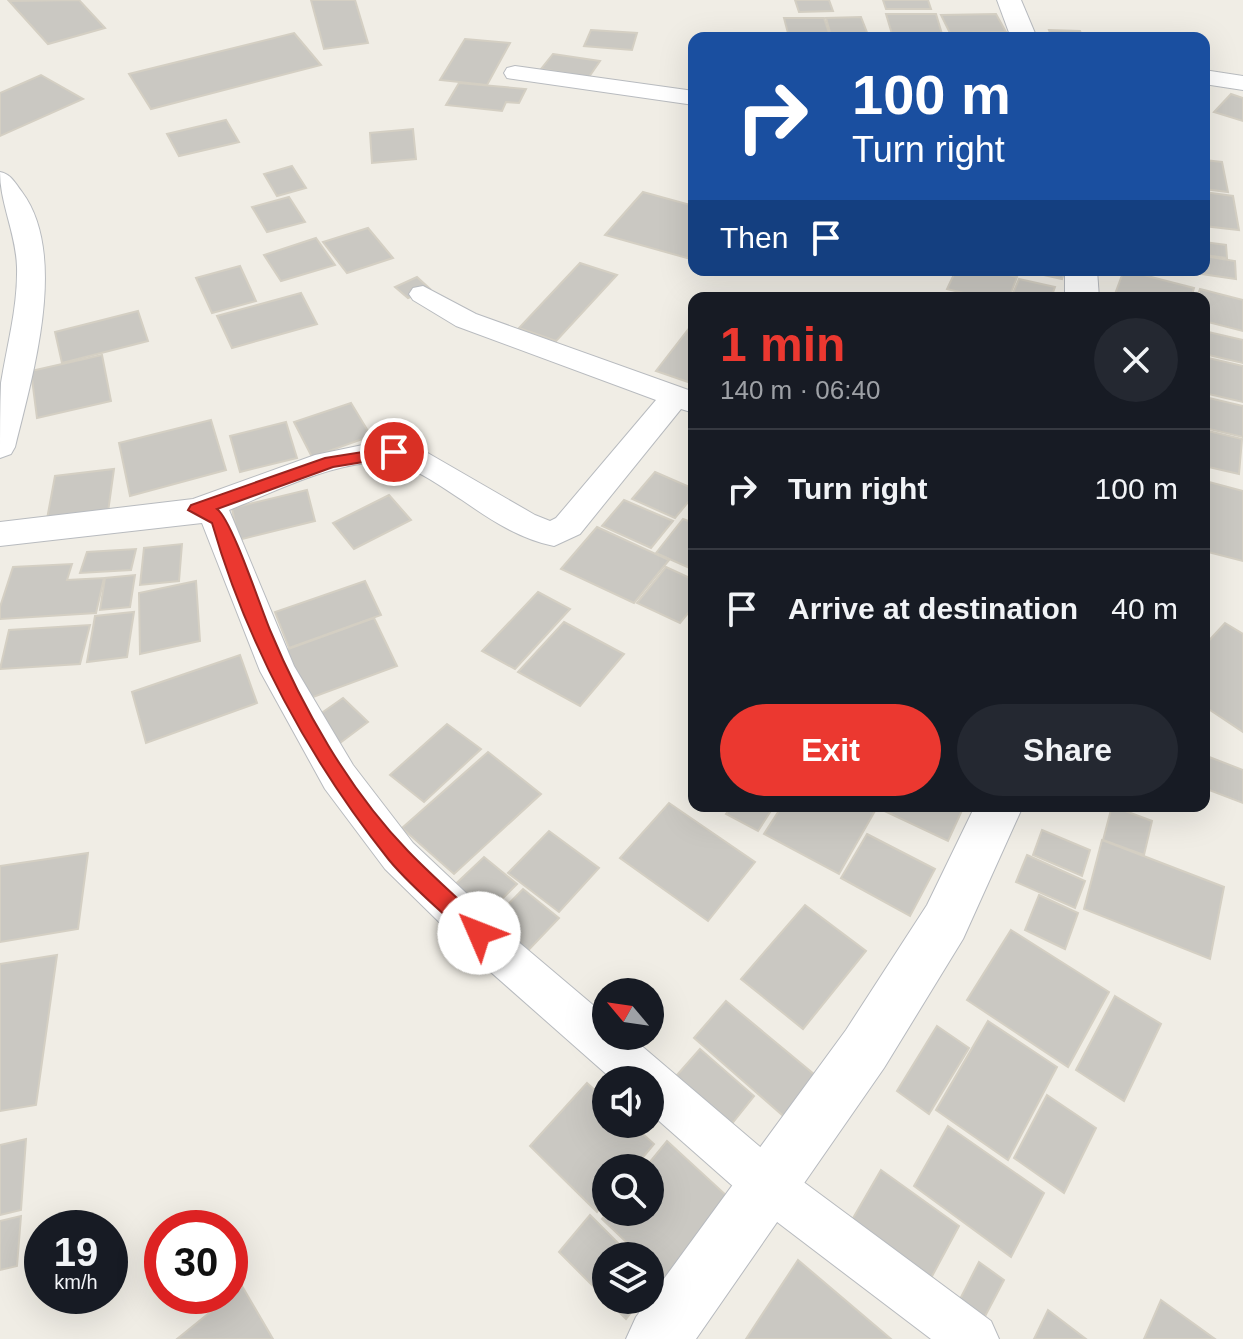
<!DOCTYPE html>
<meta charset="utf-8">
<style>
body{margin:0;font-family:Helvetica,sans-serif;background:#242831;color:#f1f3f6;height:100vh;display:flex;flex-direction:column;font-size:30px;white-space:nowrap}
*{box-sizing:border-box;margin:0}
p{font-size:26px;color:#9ea1a6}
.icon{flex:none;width:44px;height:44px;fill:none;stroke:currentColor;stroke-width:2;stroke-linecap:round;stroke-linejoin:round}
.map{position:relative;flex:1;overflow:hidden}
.panel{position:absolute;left:688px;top:292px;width:522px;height:520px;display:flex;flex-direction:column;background:#171b24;border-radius:16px;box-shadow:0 8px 32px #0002}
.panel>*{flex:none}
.guide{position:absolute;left:688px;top:32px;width:522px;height:244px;border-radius:16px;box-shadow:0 8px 32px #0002;background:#1a4fa0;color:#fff;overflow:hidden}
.needle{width:52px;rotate:299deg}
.tools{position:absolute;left:592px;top:978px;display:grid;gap:16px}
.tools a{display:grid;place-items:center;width:72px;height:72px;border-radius:50%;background:#171b24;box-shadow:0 8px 32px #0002;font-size:40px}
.speed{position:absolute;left:24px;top:1210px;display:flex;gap:16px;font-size:40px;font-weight:700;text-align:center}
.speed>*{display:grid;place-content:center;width:104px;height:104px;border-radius:50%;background:#171b24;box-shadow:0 8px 32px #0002;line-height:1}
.speed small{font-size:20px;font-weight:400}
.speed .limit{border:12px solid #d22;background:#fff;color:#111}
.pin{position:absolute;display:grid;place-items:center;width:68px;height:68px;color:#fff;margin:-34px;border:4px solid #fff;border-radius:50%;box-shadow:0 2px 8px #0007}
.me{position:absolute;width:88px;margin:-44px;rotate:314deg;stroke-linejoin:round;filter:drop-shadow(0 0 6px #0008)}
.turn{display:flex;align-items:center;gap:28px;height:168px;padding:0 32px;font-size:36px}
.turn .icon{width:104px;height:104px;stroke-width:2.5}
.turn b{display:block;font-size:56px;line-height:68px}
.then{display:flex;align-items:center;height:76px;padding:0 32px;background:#0003;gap:16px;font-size:30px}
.round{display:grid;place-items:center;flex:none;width:84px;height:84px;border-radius:42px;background:#242831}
.headline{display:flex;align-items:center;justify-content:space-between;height:136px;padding:0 32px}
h1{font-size:48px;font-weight:800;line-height:60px;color:#eb3830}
.button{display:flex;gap:16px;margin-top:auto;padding:16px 32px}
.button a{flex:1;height:92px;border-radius:48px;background:#eb3830;color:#fff;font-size:32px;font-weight:800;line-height:92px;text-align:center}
.button a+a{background:#242831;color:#f1f3f6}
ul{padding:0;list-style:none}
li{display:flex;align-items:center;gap:24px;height:120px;padding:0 32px;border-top:2px solid #363941}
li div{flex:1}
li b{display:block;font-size:30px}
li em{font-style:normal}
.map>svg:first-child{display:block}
.building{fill:#cac8c2;stroke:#d4cfc3;stroke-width:2}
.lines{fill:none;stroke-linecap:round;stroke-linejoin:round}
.street-casing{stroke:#b8bbbf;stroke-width:2}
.secondary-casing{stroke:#b7babf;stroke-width:2}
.street{fill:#fff;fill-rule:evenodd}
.secondary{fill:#fff;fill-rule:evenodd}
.route{fill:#eb3830;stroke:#99241f;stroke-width:2}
</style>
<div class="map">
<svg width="1243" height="1339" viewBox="0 0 1243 1339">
<rect width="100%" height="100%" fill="#f0ede5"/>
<g class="building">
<path d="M 79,0 L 105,28 L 48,44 L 9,1 Z"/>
<path d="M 311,0 L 355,0 L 368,43 L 324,49 Z"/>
<path d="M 795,0 L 829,0 L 833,11 L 799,12 Z"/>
<path d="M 883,0 L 928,0 L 931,9 L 886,9 Z"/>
<path d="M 886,14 L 936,14 L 942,34 L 892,34 Z"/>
<path d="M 996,14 L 1006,32 L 950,33 L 941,15 Z"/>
<path d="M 861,17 L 868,35 L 831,36 L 826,18 Z"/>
<path d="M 784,18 L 824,18 L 830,36 L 789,37 Z"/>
<path d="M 591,30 L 637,33 L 632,50 L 584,46 Z"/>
<path d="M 1049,30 L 1080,31 L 1083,38 L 1052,38 Z"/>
<path d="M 294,33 L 321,65 L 151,109 L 129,74 Z"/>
<path d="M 465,39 L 510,43 L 487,85 L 440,80 Z"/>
<path d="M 553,54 L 600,61 L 589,77 L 541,69 Z"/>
<path d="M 41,75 L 83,99 L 0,136 L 0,93 Z"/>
<path d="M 459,83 L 526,89 L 519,103 L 506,102 L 502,111 L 446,105 Z"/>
<path d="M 1231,94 L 1243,98 L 1243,121 L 1214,112 Z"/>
<path d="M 226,120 L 239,142 L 179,156 L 167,134 Z"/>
<path d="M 413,129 L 416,159 L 372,163 L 370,133 Z"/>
<path d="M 1204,160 L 1222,162 L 1228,192 L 1204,189 Z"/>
<path d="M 292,166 L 306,188 L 277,196 L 264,174 Z"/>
<path d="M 643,192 L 694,206 L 694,260 L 605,235 Z"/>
<path d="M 1204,192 L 1233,196 L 1239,230 L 1204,226 Z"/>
<path d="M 289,197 L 305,222 L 267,232 L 252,207 Z"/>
<path d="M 368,228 L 393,258 L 347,273 L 323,242 Z"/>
<path d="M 316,238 L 335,265 L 281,281 L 264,255 Z"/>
<path d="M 1204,242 L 1226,245 L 1227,258 L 1204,255 Z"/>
<path d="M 1204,256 L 1235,261 L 1236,279 L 1174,270 L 1204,270 Z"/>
<path d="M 580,263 L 617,275 L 556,341 L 519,328 Z"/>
<path d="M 240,266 L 256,301 L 212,313 L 196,278 Z"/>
<path d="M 956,270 L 988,270 L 1017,277 L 1009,298 L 985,298 L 947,289 Z"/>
<path d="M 1021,270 L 1065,270 L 1062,279 Z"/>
<path d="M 1124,270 L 1194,288 L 1191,298 L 1130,298 L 1115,294 Z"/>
<path d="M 417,277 L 430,289 L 408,298 L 395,287 Z"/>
<path d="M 1019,279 L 1055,287 L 1051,298 L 1011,298 Z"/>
<path d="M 1200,289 L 1243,300 L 1243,331 L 1204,321 L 1204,298 L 1197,298 Z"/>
<path d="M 301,293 L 317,324 L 232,348 L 217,316 Z"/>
<path d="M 138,311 L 148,341 L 62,363 L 55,332 Z"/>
<path d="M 694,322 L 694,384 L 656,371 Z"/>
<path d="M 1204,331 L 1243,340 L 1243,363 L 1204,354 Z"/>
<path d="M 102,355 L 111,401 L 37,418 L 31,371 Z"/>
<path d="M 1204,357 L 1243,366 L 1243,402 L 1204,393 Z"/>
<path d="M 1209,398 L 1243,406 L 1243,437 L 1205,428 Z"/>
<path d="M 351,403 L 371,436 L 312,457 L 294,422 Z"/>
<path d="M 211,420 L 226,470 L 130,496 L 119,443 Z"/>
<path d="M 286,422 L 297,458 L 240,472 L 230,436 Z"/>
<path d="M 1204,430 L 1242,439 L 1239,474 L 1204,466 Z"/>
<path d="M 114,469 L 108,512 L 47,519 L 55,476 Z"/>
<path d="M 655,472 L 694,489 L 694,495 L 675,518 L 632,499 Z"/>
<path d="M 1209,482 L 1243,491 L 1243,561 L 1204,551 L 1204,511 Z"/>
<path d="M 307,490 L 315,521 L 238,540 L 232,508 Z"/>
<path d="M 389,495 L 411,520 L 354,549 L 333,523 Z"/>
<path d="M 624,500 L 673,521 L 651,548 L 602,526 Z"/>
<path d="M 683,519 L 694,523 L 694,570 L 656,553 Z"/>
<path d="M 597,527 L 669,560 L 634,603 L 561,569 Z"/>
<path d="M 182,544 L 179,581 L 140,585 L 144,548 Z"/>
<path d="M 136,549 L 131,570 L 80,573 L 87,552 Z"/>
<path d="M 72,564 L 67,580 L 104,578 L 96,613 L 0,619 L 0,607 L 13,567 Z"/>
<path d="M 666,567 L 694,580 L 694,606 L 680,623 L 637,603 Z"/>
<path d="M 135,575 L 130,607 L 100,610 L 105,578 Z"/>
<path d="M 196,581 L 200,641 L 140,654 L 139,593 Z"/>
<path d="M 365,581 L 381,615 L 289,648 L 275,612 Z"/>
<path d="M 538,592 L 570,609 L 515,669 L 482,651 Z"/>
<path d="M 134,612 L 127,657 L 87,662 L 95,616 Z"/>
<path d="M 374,618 L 397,666 L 297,703 L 277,653 Z"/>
<path d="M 564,622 L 624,654 L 580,706 L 518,672 Z"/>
<path d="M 1225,623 L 1243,634 L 1243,732 L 1204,706 L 1204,646 Z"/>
<path d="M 90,625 L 80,664 L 0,669 L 9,630 Z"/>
<path d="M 240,655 L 257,703 L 146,743 L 132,692 Z"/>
<path d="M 343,698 L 368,722 L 336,746 L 310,721 Z"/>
<path d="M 447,724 L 481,749 L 424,802 L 390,775 Z"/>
<path d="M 488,752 L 541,794 L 454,874 L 402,828 Z"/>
<path d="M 1204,755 L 1243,770 L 1243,803 L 1204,788 Z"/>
<path d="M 669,803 L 755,862 L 708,921 L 620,858 Z"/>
<path d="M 732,806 L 774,806 L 758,831 L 726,814 Z"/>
<path d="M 782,806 L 866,806 L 875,811 L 839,874 L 764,834 Z"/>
<path d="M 874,806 L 964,806 L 948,841 Z"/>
<path d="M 1112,806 L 1152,821 L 1144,855 L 1103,840 Z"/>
<path d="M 1042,830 L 1090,850 L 1082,876 L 1033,855 Z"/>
<path d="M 549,831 L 599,868 L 559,912 L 508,873 Z"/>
<path d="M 867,834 L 935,869 L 910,916 L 841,878 Z"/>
<path d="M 1102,840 L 1224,887 L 1210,959 L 1084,909 Z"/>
<path d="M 88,853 L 78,929 L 0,942 L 0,866 Z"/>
<path d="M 1027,855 L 1085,881 L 1075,908 L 1016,882 Z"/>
<path d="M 484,857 L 517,884 L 478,923 L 445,894 Z"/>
<path d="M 523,889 L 559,918 L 521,958 L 485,928 Z"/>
<path d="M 1039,895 L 1078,913 L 1065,949 L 1025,930 Z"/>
<path d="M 805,905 L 866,951 L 803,1029 L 741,979 Z"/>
<path d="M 1011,930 L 1109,992 L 1068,1067 L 967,1000 Z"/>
<path d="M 57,955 L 36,1105 L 0,1111 L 0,964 Z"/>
<path d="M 1115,996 L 1161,1024 L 1124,1101 L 1076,1070 Z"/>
<path d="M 726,1001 L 821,1080 L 789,1121 L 694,1038 Z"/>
<path d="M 988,1021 L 1057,1067 L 1008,1160 L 936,1110 Z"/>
<path d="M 937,1026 L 969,1048 L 929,1114 L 897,1091 Z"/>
<path d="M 700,1049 L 754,1096 L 718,1141 L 663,1091 Z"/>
<path d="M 587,1083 L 606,1100 L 606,1124 L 632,1124 L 654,1144 L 634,1168 L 606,1168 L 606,1201 L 597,1212 L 530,1146 Z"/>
<path d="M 1047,1095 L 1096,1128 L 1064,1193 L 1014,1158 Z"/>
<path d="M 948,1126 L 1044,1193 L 1011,1257 L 914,1186 Z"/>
<path d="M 26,1139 L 21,1210 L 0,1215 L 0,1145 Z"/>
<path d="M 667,1141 L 740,1208 L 676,1290 L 650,1265 L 650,1256 L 641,1256 L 602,1219 L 608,1212 L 650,1212 L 650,1168 L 645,1168 Z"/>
<path d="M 881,1170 L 959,1226 L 923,1293 L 845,1232 Z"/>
<path d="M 590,1215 L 631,1256 L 606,1256 L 606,1299 L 559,1252 Z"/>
<path d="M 21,1216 L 17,1266 L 0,1270 L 0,1221 Z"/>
<path d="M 798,1260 L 891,1339 L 746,1339 Z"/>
<path d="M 979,1262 L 1004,1280 L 981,1324 L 957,1305 Z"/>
<path d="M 242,1286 L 273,1339 L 177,1339 L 230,1296 Z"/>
<path d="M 607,1300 L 641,1300 L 626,1319 Z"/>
<path d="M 1161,1300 L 1215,1339 L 1144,1339 Z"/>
<path d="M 1048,1310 L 1086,1339 L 1034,1339 Z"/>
</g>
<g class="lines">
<defs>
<g id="street">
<path d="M 515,66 L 694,91 L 694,105 L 507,78 L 504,73 L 507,68 Z"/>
<path d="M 1204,70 L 1243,76 L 1243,90 L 1204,84 Z"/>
<path d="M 0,172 C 11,174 15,183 22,192 C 69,255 32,377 15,447 L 11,454 L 0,458 C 0,434 0,407 1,383 C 7,345 18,307 17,267 C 16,233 0,204 0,172 Z"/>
<path d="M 423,286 L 476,314 L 694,392 L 694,413 L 681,409 L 580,534 L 554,546 C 519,539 491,520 462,500 C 443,488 421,471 398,465 C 352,452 272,493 229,510 L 294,666 L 353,765 L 413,843 L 515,939 L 606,1016 L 606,1036 L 630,1036 L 786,1169 L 991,1321 L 999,1339 L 931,1339 L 752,1203 L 650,1113 L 650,1080 L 613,1080 L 485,967 L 385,869 L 325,789 L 260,671 L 202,523 L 0,546 L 0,522 L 193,499 L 315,455 L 377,442 L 397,442 L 426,452 L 535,515 L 550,521 L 556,518 L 656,400 L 456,326 L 413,300 L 409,294 L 413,288 Z"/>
</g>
<g id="secondary">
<path d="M 997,0 L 1021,0 L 1037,38 L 1011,38 Z"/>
<path d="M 1065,270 L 1097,270 L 1099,298 L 1065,298 Z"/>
<path d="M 975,806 L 1023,806 L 963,939 L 884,1068 L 696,1339 L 626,1339 L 636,1317 L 846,1030 L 927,905 Z"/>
</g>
</defs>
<use href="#street" class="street-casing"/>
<use href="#secondary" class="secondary-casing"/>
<use href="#street" class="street"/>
<use href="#secondary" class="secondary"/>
</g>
<path class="route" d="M 394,447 L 401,452 L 399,456 L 333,467 L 217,509 C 232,520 260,606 270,630 C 302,707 349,790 408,851 C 433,877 461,901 487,926 L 490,933 L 487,940 L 479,943 L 472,940 C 445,914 413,889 389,860 C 310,761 247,645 212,523 L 188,510 L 191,505 L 325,458 Z"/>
</svg>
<div class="tools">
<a><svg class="needle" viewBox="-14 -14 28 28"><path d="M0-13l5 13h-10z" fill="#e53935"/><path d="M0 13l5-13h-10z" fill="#9ea1a6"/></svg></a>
<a><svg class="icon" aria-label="sound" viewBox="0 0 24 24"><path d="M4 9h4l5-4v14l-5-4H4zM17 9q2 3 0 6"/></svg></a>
<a><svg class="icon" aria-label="search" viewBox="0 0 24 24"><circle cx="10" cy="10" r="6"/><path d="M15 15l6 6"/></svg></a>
<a><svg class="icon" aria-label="layers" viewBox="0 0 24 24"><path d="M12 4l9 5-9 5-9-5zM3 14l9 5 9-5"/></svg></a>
</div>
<div class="speed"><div>19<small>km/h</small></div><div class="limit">30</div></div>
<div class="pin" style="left:394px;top:452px;background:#d93025"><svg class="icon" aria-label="arrive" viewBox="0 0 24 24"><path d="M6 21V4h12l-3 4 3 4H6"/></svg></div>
<svg class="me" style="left:479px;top:933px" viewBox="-20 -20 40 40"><circle r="19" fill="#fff"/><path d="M0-13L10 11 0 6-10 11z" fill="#eb3830"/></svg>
<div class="guide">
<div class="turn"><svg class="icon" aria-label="right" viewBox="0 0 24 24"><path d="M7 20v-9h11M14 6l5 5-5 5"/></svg><div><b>100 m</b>Turn right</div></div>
<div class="then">Then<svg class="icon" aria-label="arrive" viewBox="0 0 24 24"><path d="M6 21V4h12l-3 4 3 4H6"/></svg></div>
</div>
<section class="panel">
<div class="headline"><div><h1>1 min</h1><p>140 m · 06:40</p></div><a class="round"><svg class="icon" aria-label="close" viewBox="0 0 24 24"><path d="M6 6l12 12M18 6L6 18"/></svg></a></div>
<ul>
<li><svg class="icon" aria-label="right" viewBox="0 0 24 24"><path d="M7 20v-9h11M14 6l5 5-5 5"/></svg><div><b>Turn right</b></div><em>100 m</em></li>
<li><svg class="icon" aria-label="arrive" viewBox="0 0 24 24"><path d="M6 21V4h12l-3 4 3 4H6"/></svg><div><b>Arrive at destination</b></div><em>40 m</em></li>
</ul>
<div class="button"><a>Exit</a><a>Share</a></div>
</section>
</div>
